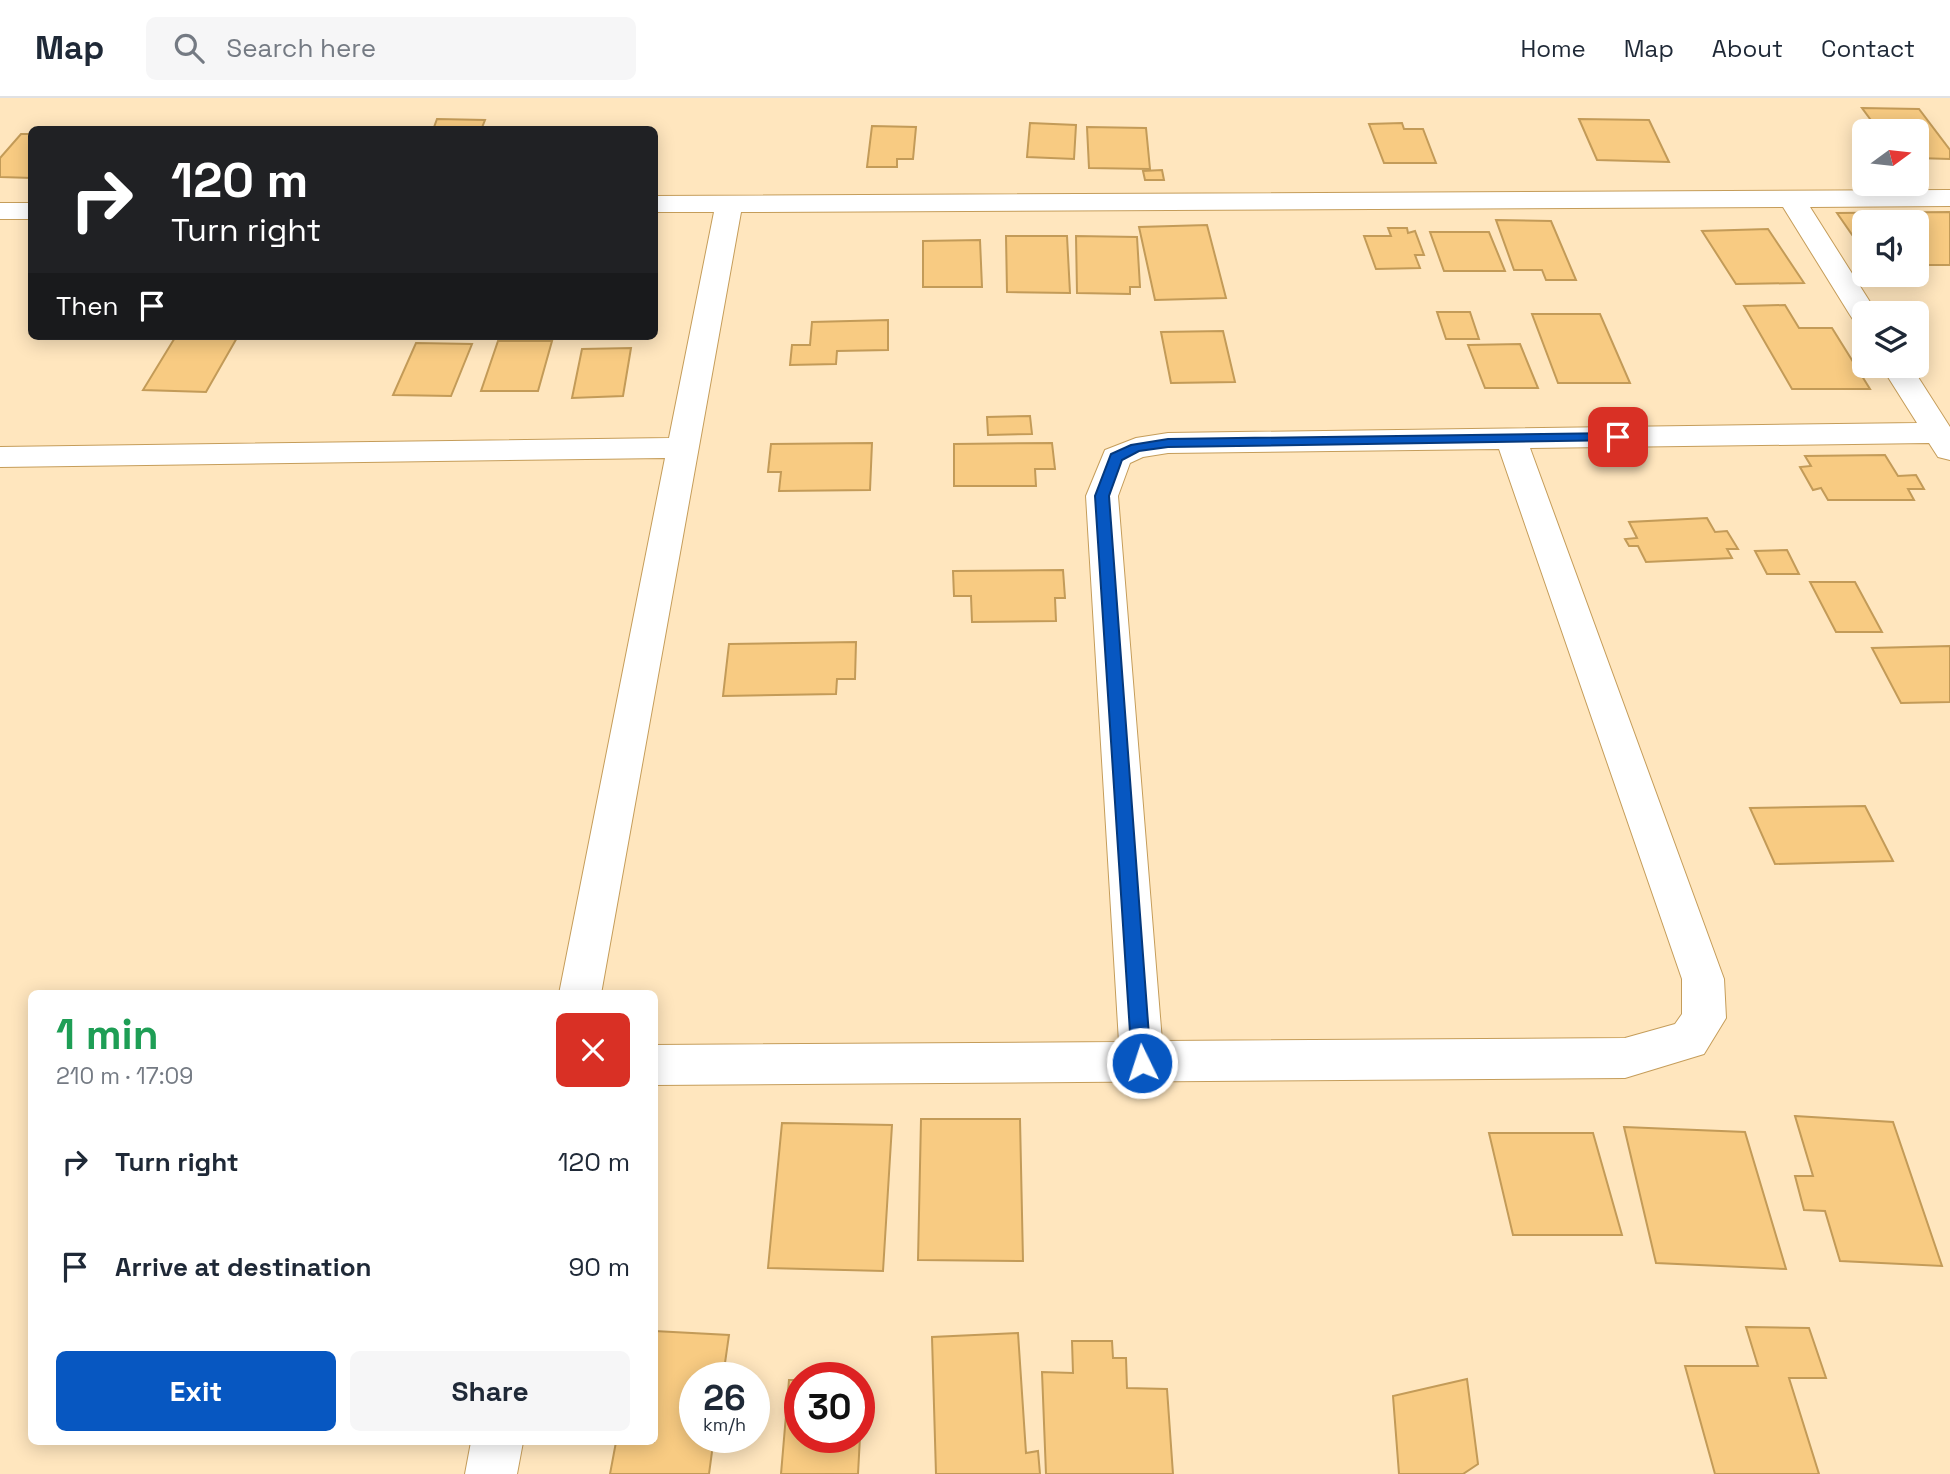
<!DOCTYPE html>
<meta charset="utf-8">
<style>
body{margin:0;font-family:"Space Grotesk",sans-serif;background:#f6f6f7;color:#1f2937;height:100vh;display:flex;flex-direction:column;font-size:26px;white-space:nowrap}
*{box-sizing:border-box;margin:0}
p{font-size:23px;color:#747a83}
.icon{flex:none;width:38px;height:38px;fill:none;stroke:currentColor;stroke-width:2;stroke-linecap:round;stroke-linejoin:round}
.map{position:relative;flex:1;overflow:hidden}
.details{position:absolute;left:28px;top:892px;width:630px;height:455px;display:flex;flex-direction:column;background:#fff;border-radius:10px;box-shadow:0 4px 18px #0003}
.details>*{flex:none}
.guide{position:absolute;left:28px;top:28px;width:630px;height:214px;border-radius:10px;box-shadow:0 4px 18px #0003;background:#202124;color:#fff;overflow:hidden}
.needle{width:46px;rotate:75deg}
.fabs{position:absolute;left:1852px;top:21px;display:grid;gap:14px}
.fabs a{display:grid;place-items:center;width:77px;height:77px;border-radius:10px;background:#fff;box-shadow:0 4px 18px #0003;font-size:35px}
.speed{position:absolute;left:679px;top:1264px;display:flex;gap:14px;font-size:35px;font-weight:700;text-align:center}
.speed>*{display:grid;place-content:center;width:91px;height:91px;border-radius:50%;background:#fff;box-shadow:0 4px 18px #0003;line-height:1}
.speed small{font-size:18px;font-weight:400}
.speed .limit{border:10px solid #d22;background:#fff;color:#111}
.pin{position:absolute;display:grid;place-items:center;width:60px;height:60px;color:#fff;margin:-30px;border-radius:14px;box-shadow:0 4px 10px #0006}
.me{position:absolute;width:77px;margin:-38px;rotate:356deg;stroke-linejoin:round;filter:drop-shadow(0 0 5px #0008)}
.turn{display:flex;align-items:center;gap:24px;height:147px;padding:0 28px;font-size:32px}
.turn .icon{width:91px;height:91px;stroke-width:2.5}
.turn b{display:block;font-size:49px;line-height:60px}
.then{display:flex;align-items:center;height:66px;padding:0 28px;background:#0003;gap:14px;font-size:26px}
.round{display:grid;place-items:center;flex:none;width:74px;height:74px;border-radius:10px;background:#f6f6f7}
.head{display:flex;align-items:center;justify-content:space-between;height:119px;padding:0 28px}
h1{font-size:42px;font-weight:700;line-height:52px;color:#1e9e55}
.cta{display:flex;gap:14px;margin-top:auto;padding:14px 28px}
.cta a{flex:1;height:80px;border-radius:10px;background:#0757c1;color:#fff;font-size:28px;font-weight:700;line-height:80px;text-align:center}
.cta a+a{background:#f6f6f7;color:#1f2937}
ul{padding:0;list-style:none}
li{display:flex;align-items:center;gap:21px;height:105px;padding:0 28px}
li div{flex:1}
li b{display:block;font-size:26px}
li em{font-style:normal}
header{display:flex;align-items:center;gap:42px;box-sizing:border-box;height:98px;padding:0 35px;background:#fff;border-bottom:2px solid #e0e1e3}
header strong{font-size:33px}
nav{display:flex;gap:38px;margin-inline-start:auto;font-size:24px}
.search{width:490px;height:63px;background:#f6f6f7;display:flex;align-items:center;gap:18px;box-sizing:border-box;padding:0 24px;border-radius:10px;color:#747a83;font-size:26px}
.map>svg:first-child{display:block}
.building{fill:#f8cb82;stroke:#c39b58;stroke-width:2}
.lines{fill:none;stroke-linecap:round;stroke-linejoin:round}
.minor-casing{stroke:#c59d5a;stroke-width:2}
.minor{fill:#fff;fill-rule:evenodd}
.route{fill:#0757c1;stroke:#05397d;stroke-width:2}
</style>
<header>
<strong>Map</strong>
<div class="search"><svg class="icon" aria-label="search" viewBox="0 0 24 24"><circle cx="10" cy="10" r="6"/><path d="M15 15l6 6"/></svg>Search here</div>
<nav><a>Home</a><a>Map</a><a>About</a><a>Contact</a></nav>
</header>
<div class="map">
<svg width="1950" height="1376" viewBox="0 0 1950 1376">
<rect width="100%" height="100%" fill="#ffe6be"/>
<g class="building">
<path d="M 1862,10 L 1919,11 L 1950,52 L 1950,61 L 1916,60 L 1916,33 L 1879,33 Z"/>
<path d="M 437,21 L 485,22 L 481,32 L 433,32 Z"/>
<path d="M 1579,21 L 1649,22 L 1669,64 L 1597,62 Z"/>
<path d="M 1030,25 L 1076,27 L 1074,61 L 1027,59 Z"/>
<path d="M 1402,25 L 1404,31 L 1423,31 L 1436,65 L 1384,65 L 1369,26 Z"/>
<path d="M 872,28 L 916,29 L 913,61 L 897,61 L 897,69 L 867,69 Z"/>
<path d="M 1087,29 L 1146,30 L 1150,71 L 1089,70 Z"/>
<path d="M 21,36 L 32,36 L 32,80 L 0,79 L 0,60 Z"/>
<path d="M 1162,72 L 1164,82 L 1145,82 L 1143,73 Z"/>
<path d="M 1950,114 L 1950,167 L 1916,167 L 1916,124 L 1864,124 L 1864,154 L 1837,115 Z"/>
<path d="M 1496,122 L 1551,123 L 1576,182 L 1546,182 L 1542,172 L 1514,172 Z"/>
<path d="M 1207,127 L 1226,200 L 1155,202 L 1139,129 Z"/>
<path d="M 1388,130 L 1407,130 L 1408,135 L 1415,133 L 1424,157 L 1415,157 L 1420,170 L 1376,171 L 1364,138 L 1391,138 Z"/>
<path d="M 1768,131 L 1804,185 L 1736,186 L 1702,133 Z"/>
<path d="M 1430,134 L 1489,134 L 1505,173 L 1444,173 Z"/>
<path d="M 1006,138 L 1067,138 L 1070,195 L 1007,194 Z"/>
<path d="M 1076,138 L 1137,139 L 1140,189 L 1130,189 L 1130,196 L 1077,195 Z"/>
<path d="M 980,142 L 982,189 L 923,189 L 923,143 Z"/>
<path d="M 1785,207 L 1799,230 L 1832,230 L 1870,291 L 1792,291 L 1744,208 Z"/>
<path d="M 1437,214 L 1470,214 L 1479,241 L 1446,241 Z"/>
<path d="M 1532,216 L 1600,216 L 1630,285 L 1558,285 Z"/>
<path d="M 888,222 L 888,252 L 837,253 L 836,266 L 790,267 L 792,247 L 810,247 L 812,224 Z"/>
<path d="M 1223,233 L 1235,284 L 1171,285 L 1161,234 Z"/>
<path d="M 176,238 L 238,238 L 206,294 L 143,292 Z"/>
<path d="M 498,243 L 552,243 L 538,293 L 481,293 Z"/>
<path d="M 416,245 L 472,246 L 451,298 L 393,297 Z"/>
<path d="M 1520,246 L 1538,290 L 1485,290 L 1468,247 Z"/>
<path d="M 631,250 L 623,298 L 572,300 L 582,251 Z"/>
<path d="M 1030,318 L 1032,336 L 988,337 L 987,319 Z"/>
<path d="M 872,345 L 870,392 L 779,393 L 781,374 L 768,374 L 771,346 Z"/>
<path d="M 1052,345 L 1055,371 L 1035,371 L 1036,388 L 954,388 L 954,346 Z"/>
<path d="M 1885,357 L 1898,378 L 1916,377 L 1924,391 L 1908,391 L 1914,402 L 1828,402 L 1821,390 L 1813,392 L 1800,369 L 1811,368 L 1805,358 Z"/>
<path d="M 1707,420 L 1715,434 L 1727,433 L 1738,451 L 1727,451 L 1732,460 L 1646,464 L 1638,448 L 1629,448 L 1625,441 L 1637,440 L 1629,424 Z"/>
<path d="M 1787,452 L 1799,476 L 1767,476 L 1755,453 Z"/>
<path d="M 1063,472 L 1065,500 L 1055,500 L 1056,523 L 972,524 L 971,498 L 954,498 L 953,473 Z"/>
<path d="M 1810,484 L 1855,484 L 1882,534 L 1836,534 Z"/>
<path d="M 856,544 L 855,581 L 837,581 L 836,596 L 723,598 L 729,546 Z"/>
<path d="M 1950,548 L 1950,604 L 1901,605 L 1872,550 Z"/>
<path d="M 1865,708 L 1893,763 L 1775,766 L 1750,710 Z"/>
<path d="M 1795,1018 L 1893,1024 L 1942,1168 L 1840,1163 L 1825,1113 L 1804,1112 L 1795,1078 L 1813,1078 Z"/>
<path d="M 921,1021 L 1020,1021 L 1023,1163 L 918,1162 Z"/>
<path d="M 782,1025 L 892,1027 L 883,1173 L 768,1170 Z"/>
<path d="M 1624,1029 L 1745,1034 L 1786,1171 L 1656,1165 Z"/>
<path d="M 1489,1035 L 1593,1035 L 1622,1137 L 1513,1137 Z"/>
<path d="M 1746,1229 L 1809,1230 L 1826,1280 L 1789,1280 L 1819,1376 L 1715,1376 L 1685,1268 L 1758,1268 Z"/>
<path d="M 654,1233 L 729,1237 L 723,1279 L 695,1279 L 695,1339 L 714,1339 L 709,1376 L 610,1376 L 616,1344 L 654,1344 Z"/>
<path d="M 1018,1235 L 1026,1355 L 1038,1353 L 1040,1376 L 936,1376 L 932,1239 Z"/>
<path d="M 1072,1243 L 1112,1243 L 1113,1260 L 1126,1260 L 1127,1290 L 1167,1291 L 1173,1376 L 1046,1376 L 1042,1274 L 1073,1275 Z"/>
<path d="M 1467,1281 L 1478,1366 L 1463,1376 L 1399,1376 L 1393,1298 Z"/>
<path d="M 789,1282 L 800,1282 L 800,1339 L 859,1339 L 859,1283 L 863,1283 L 858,1376 L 781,1376 Z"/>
</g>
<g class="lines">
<defs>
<g id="minor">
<path d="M 1950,92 L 1950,108 L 1810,109 L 1877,215 L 1864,215 L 1864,226 L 1854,223 L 1850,217 L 1783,109 L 741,114 L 601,896 L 559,896 L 665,360 L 0,369 L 0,349 L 669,340 L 714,114 L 654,114 L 654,98 Z"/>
<rect x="0" y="105" width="32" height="16"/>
<path d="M 1881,268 L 1911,268 L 1950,329 L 1950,362 L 1938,359 L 1929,345 L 1530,350 L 1724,881 L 1726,920 L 1704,956 L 1625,980 L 654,987 L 654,947 L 1119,944 L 1086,398 L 1105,352 L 1136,340 L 1168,335 L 1917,325 ZM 1499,351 L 1682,881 L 1682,916 L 1675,926 L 1625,940 L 1162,943 L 1118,398 L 1130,365 L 1143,359 L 1168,355 Z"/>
<path d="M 471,1344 L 523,1344 L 517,1376 L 465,1376 Z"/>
</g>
</defs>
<use href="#minor" class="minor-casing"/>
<use href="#minor" class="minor"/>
</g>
<path class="route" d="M 1618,335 L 1625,339 L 1623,342 L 1168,349 L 1139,353 L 1122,362 L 1109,398 L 1151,965 L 1148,971 L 1142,973 L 1135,971 L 1132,965 L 1095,398 L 1111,356 L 1131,347 L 1168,341 Z"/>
</svg>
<div class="fabs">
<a><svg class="needle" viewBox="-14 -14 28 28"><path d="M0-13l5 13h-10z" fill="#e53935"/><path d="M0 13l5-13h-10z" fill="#747a83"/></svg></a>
<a><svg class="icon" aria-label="sound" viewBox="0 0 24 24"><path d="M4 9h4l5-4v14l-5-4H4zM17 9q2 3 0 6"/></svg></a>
<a><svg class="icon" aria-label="layers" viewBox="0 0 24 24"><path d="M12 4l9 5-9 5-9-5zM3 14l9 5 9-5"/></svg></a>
</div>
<div class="speed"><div>26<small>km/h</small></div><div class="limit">30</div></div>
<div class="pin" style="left:1618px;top:339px;background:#d93025"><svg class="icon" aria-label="arrive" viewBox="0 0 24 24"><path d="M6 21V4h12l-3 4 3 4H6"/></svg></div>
<svg class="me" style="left:1142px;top:965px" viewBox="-20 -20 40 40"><circle r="17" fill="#0757c1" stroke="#fff" stroke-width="3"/><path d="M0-11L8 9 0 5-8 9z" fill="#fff"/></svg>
<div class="guide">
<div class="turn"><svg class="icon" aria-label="right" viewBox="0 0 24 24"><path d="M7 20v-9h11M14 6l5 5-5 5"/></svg><div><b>120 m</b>Turn right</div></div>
<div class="then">Then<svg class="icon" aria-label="arrive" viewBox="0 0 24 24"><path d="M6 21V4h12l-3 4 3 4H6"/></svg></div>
</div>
<section class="details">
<div class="head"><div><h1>1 min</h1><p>210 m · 17:09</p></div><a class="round" style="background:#d93025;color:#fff"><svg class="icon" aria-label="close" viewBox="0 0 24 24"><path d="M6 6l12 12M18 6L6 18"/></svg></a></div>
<ul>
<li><svg class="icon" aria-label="right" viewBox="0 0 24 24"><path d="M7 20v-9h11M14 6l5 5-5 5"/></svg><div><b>Turn right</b></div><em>120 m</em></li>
<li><svg class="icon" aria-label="arrive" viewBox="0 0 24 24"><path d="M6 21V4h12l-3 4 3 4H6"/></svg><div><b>Arrive at destination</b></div><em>90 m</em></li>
</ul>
<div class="cta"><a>Exit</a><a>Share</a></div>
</section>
</div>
